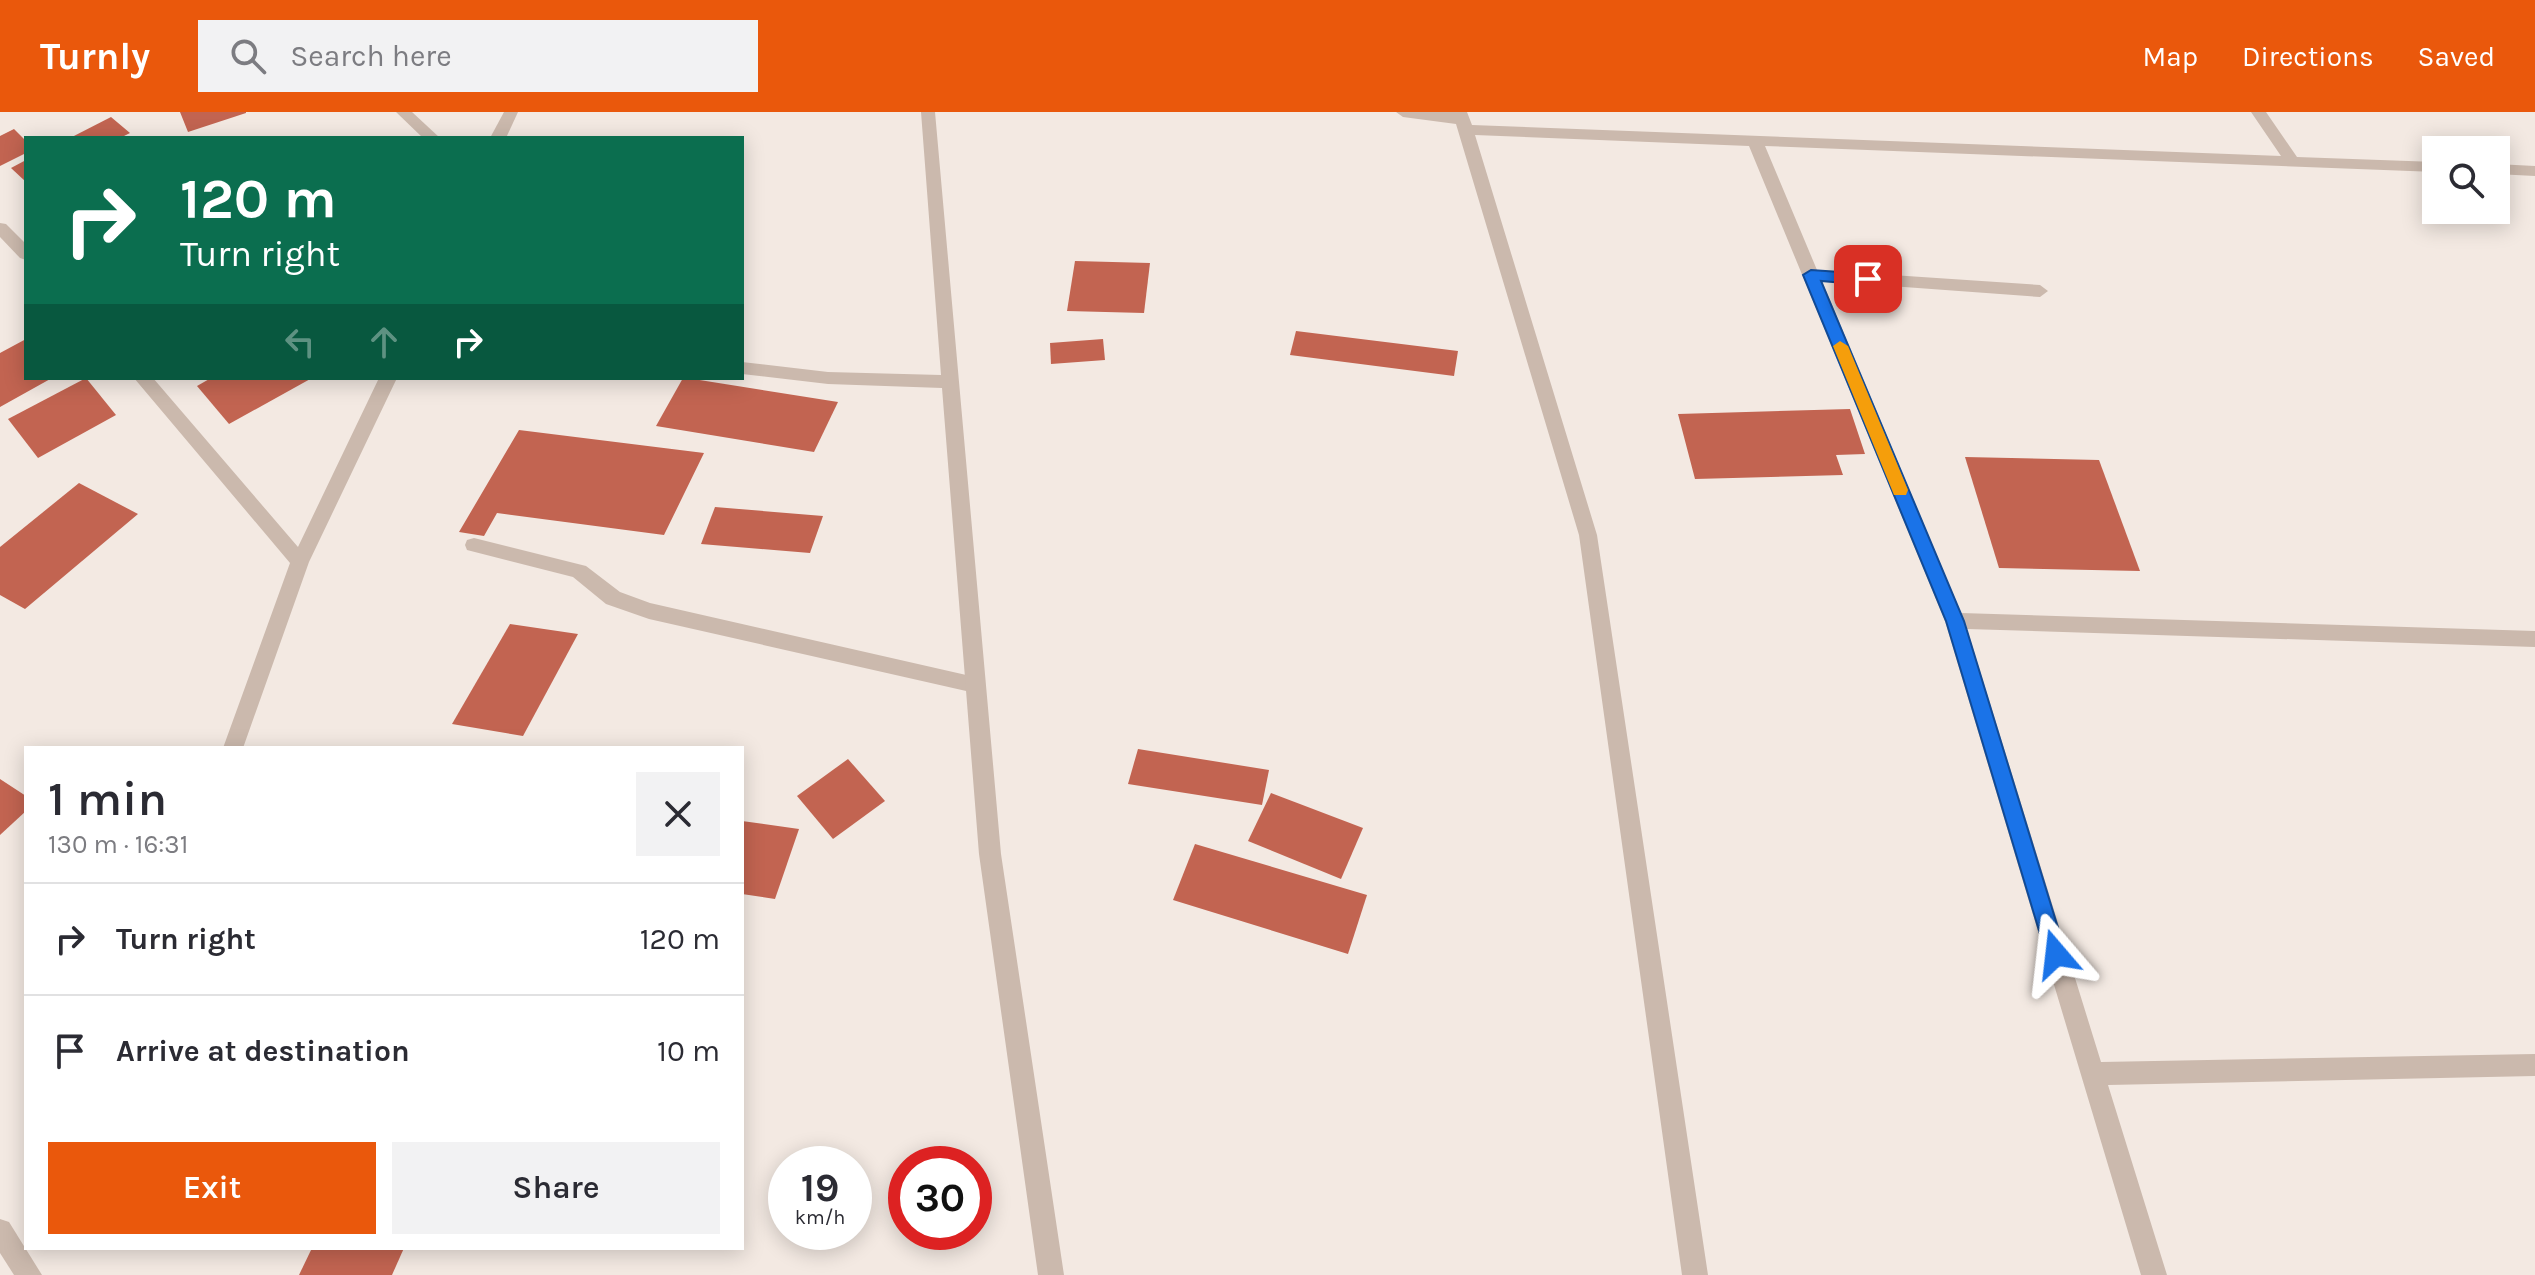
<!DOCTYPE html>
<meta charset="utf-8">
<style>
body{margin:0;font-family:Karla,sans-serif;background:#f2f2f3;color:#2b2b33;height:100vh;display:flex;flex-direction:column;font-size:30px;white-space:nowrap}
*{box-sizing:border-box;margin:0}
p{font-size:26px;color:#7c7c81}
.icon{flex:none;width:44px;height:44px;fill:none;stroke:currentColor;stroke-width:2;stroke-linecap:round;stroke-linejoin:round}
.map{position:relative;flex:1;overflow:hidden}
.details{position:absolute;left:24px;top:634px;width:720px;height:504px;display:flex;flex-direction:column;background:#fff;border-radius:0px;box-shadow:0 4px 20px #0003}
.details>*{flex:none}
.banner{position:absolute;left:24px;top:24px;width:720px;height:244px;border-radius:0px;box-shadow:0 4px 20px #0003;background:#0b6e4f;color:#fff;overflow:hidden}
.fabs{position:absolute;left:2422px;top:24px;display:grid;gap:16px}
.fabs a{display:grid;place-items:center;width:88px;height:88px;border-radius:0px;background:#fff;box-shadow:0 4px 20px #0003;font-size:40px}
.speed{position:absolute;left:768px;top:1034px;display:flex;gap:16px;font-size:40px;font-weight:700;text-align:center}
.speed>*{display:grid;place-content:center;width:104px;height:104px;border-radius:50%;background:#fff;box-shadow:0 4px 20px #0003;line-height:1}
.speed small{font-size:20px;font-weight:400}
.speed .limit{border:12px solid #d22;background:#fff;color:#111}
.pin{position:absolute;display:grid;place-items:center;width:68px;height:68px;color:#fff;margin:-34px;border-radius:16px;box-shadow:0 4px 12px #0006}
.me{position:absolute;width:88px;margin:-44px;rotate:343deg;stroke-linejoin:round;filter:drop-shadow(0 0 6px #0008)}
.turn{display:flex;align-items:center;gap:28px;height:168px;padding:0 24px;font-size:36px}
.turn .icon{width:104px;height:104px;stroke-width:2.5}
.turn b{display:block;font-size:56px;line-height:68px}
.lanes{display:flex;align-items:center;height:76px;padding:0 24px;background:#0003;justify-content:center;gap:40px;direction:ltr}
.lanes .off{opacity:.35}
.round{display:grid;place-items:center;flex:none;width:84px;height:84px;border-radius:0px;background:#f2f2f3}
.summary{display:flex;align-items:center;justify-content:space-between;height:136px;padding:0 24px}
h1{font-size:48px;font-weight:600;line-height:60px}
.button{display:flex;gap:16px;margin-top:auto;padding:16px 24px}
.button a{flex:1;height:92px;border-radius:0px;background:#ea580c;color:#fff;font-size:32px;font-weight:600;line-height:92px;text-align:center}
.button a+a{background:#f2f2f3;color:#2b2b33}
ul{padding:0;list-style:none}
li{display:flex;align-items:center;gap:24px;height:112px;padding:0 24px;border-top:2px solid #e1e1e2}
li div{flex:1}
li b{display:block;font-size:30px}
li em{font-style:normal}
header{display:flex;align-items:center;gap:48px;box-sizing:border-box;height:112px;padding:0 40px;background:#ea580c;color:#fff}
header strong{font-size:38px}
nav{display:flex;gap:44px;margin-inline-start:auto;font-size:28px}
.search{width:560px;height:72px;background:#f2f2f3;display:flex;align-items:center;gap:20px;box-sizing:border-box;padding:0 28px;border-radius:0px;color:#7c7c81;font-size:30px}
.map>svg:first-child{display:block}
.building{fill:#c26451}
.lines{fill:none;stroke-linecap:round;stroke-linejoin:round}
.service{fill:#cbb9ad;fill-rule:evenodd}
.minor{fill:#cbb9ad;fill-rule:evenodd}
.route{fill:#1a73e8;stroke:#114b97;stroke-width:2}
.slow{fill:#f59e0b}
</style>
<header>
<strong>Turnly</strong>
<div class="search"><svg class="icon" aria-label="search" viewBox="0 0 24 24"><circle cx="10" cy="10" r="6"/><path d="M15 15l6 6"/></svg>Search here</div>
<nav><a>Map</a><a>Directions</a><a>Saved</a></nav>
</header>
<div class="map">
<svg width="2535" height="1163" viewBox="0 0 2535 1163">
<rect width="100%" height="100%" fill="#f3e9e2"/>
<g class="building">
<path d="M 180,0 L 246,0 L 246,1 L 188,20 Z"/>
<path d="M 111,5 L 130,21 L 120,26 L 70,26 Z"/>
<path d="M 14,17 L 26,29 L 26,41 L 0,54 L 0,24 Z"/>
<path d="M 26,48 L 26,70 L 11,56 Z"/>
<path d="M 1075,149 L 1150,151 L 1144,201 L 1067,199 Z"/>
<path d="M 1296,219 L 1458,239 L 1454,264 L 1290,243 Z"/>
<path d="M 26,227 L 26,266 L 52,266 L 0,295 L 0,241 Z"/>
<path d="M 1103,227 L 1105,248 L 1051,252 L 1050,231 Z"/>
<path d="M 86,266 L 116,303 L 38,346 L 8,307 Z"/>
<path d="M 211,266 L 312,266 L 229,312 L 197,274 Z"/>
<path d="M 683,266 L 687,266 L 838,290 L 814,340 L 656,314 Z"/>
<path d="M 1850,297 L 1865,342 L 1836,343 L 1843,363 L 1695,367 L 1678,302 Z"/>
<path d="M 519,318 L 704,341 L 664,423 L 497,401 L 484,424 L 459,420 Z"/>
<path d="M 1965,345 L 2099,348 L 2140,459 L 1999,456 Z"/>
<path d="M 79,371 L 138,402 L 25,497 L 0,483 L 0,435 Z"/>
<path d="M 715,395 L 823,404 L 810,441 L 701,432 Z"/>
<path d="M 510,512 L 578,522 L 523,624 L 452,612 Z"/>
<path d="M 1138,637 L 1269,658 L 1262,693 L 1128,672 Z"/>
<path d="M 848,647 L 885,689 L 833,727 L 797,684 Z"/>
<path d="M 0,667 L 26,684 L 26,699 L 0,723 Z"/>
<path d="M 1271,681 L 1363,716 L 1341,767 L 1248,729 Z"/>
<path d="M 742,709 L 799,717 L 775,787 L 742,782 Z"/>
<path d="M 1195,732 L 1367,783 L 1348,842 L 1173,788 Z"/>
<path d="M 312,1136 L 404,1136 L 392,1163 L 299,1163 Z"/>
</g>
<g class="lines">
<path class="service" d="M 474,426 L 586,454 L 620,480 L 650,491 L 975,565 L 982,567 L 985,573 L 982,579 L 975,581 L 649,507 L 606,492 L 573,465 L 467,438 L 465,433 L 467,428 Z"/>
<g class="minor">
<path d="M 396,0 L 412,0 L 440,26 L 423,26 Z"/>
<path d="M 504,0 L 518,0 L 506,26 L 490,26 Z"/>
<path d="M 921,0 L 935,0 L 1001,742 L 1064,1163 L 1038,1163 L 979,742 L 942,276 L 828,272 L 742,262 L 742,250 L 828,260 L 941,263 Z"/>
<path d="M 1396,0 L 1467,0 L 1472,13 L 2281,44 L 2251,0 L 2266,0 L 2297,45 L 2436,50 L 2436,60 L 1765,34 L 1817,158 L 2040,173 L 2048,179 L 2040,185 L 1822,169 L 1961,501 L 2535,519 L 2535,535 L 1967,517 L 2101,950 L 2535,942 L 2535,964 L 2108,973 L 2167,1163 L 2141,1163 L 1945,509 L 1749,34 L 1475,23 L 1597,423 L 1708,1163 L 1682,1163 L 1579,423 L 1456,12 L 1403,5 Z"/>
<path d="M 2496,52 L 2535,54 L 2535,64 L 2496,62 Z"/>
<path d="M 0,111 L 6,112 L 26,132 L 26,148 L 20,146 L 0,125 Z"/>
<path d="M 134,266 L 153,266 L 298,435 L 379,266 L 397,266 L 309,450 L 243,636 L 223,636 L 290,451 Z"/>
<path d="M 0,1107 L 9,1110 L 42,1163 L 14,1163 L 0,1141 Z"/>
</g>
</g>
<path class="route" d="M 1811,158 L 1868,162 L 1875,167 L 1868,173 L 1821,169 L 1964,509 L 2066,842 L 2063,848 L 2056,851 L 2049,848 L 2046,842 L 1946,509 L 1803,163 Z"/>
<path class="slow" d="M 1840,229 L 1848,234 L 1908,378 L 1906,383 L 1894,383 L 1892,378 L 1833,234 Z"/>
</svg>
<div class="fabs">
<a><svg class="icon" aria-label="search" viewBox="0 0 24 24"><circle cx="10" cy="10" r="6"/><path d="M15 15l6 6"/></svg></a>
</div>
<div class="speed"><div>19<small>km/h</small></div><div class="limit">30</div></div>
<div class="pin" style="left:1868px;top:167px;background:#d93025"><svg class="icon" aria-label="arrive" viewBox="0 0 24 24"><path d="M6 21V4h12l-3 4 3 4H6"/></svg></div>
<svg class="me" style="left:2056px;top:842px" viewBox="-20 -20 40 40"><path d="M0-17L14 15 0 8-14 15z" fill="#1a73e8" stroke="#fff" stroke-width="4"/></svg>
<div class="banner">
<div class="turn"><svg class="icon" aria-label="right" viewBox="0 0 24 24"><path d="M7 20v-9h11M14 6l5 5-5 5"/></svg><div><b>120 m</b>Turn right</div></div>
<div class="lanes"><svg class="icon off" aria-label="left" viewBox="0 0 24 24"><path d="M17 20v-9H6M10 6l-5 5 5 5"/></svg><svg class="icon off" aria-label="ahead" viewBox="0 0 24 24"><path d="M12 20V5M6 11l6-6 6 6"/></svg><svg class="icon" aria-label="right" viewBox="0 0 24 24"><path d="M7 20v-9h11M14 6l5 5-5 5"/></svg></div>
</div>
<section class="details">
<div class="summary"><div><h1>1 min</h1><p>130 m · 16:31</p></div><a class="round"><svg class="icon" aria-label="close" viewBox="0 0 24 24"><path d="M6 6l12 12M18 6L6 18"/></svg></a></div>
<ul>
<li><svg class="icon" aria-label="right" viewBox="0 0 24 24"><path d="M7 20v-9h11M14 6l5 5-5 5"/></svg><div><b>Turn right</b></div><em>120 m</em></li>
<li><svg class="icon" aria-label="arrive" viewBox="0 0 24 24"><path d="M6 21V4h12l-3 4 3 4H6"/></svg><div><b>Arrive at destination</b></div><em>10 m</em></li>
</ul>
<div class="button"><a>Exit</a><a>Share</a></div>
</section>
</div>
